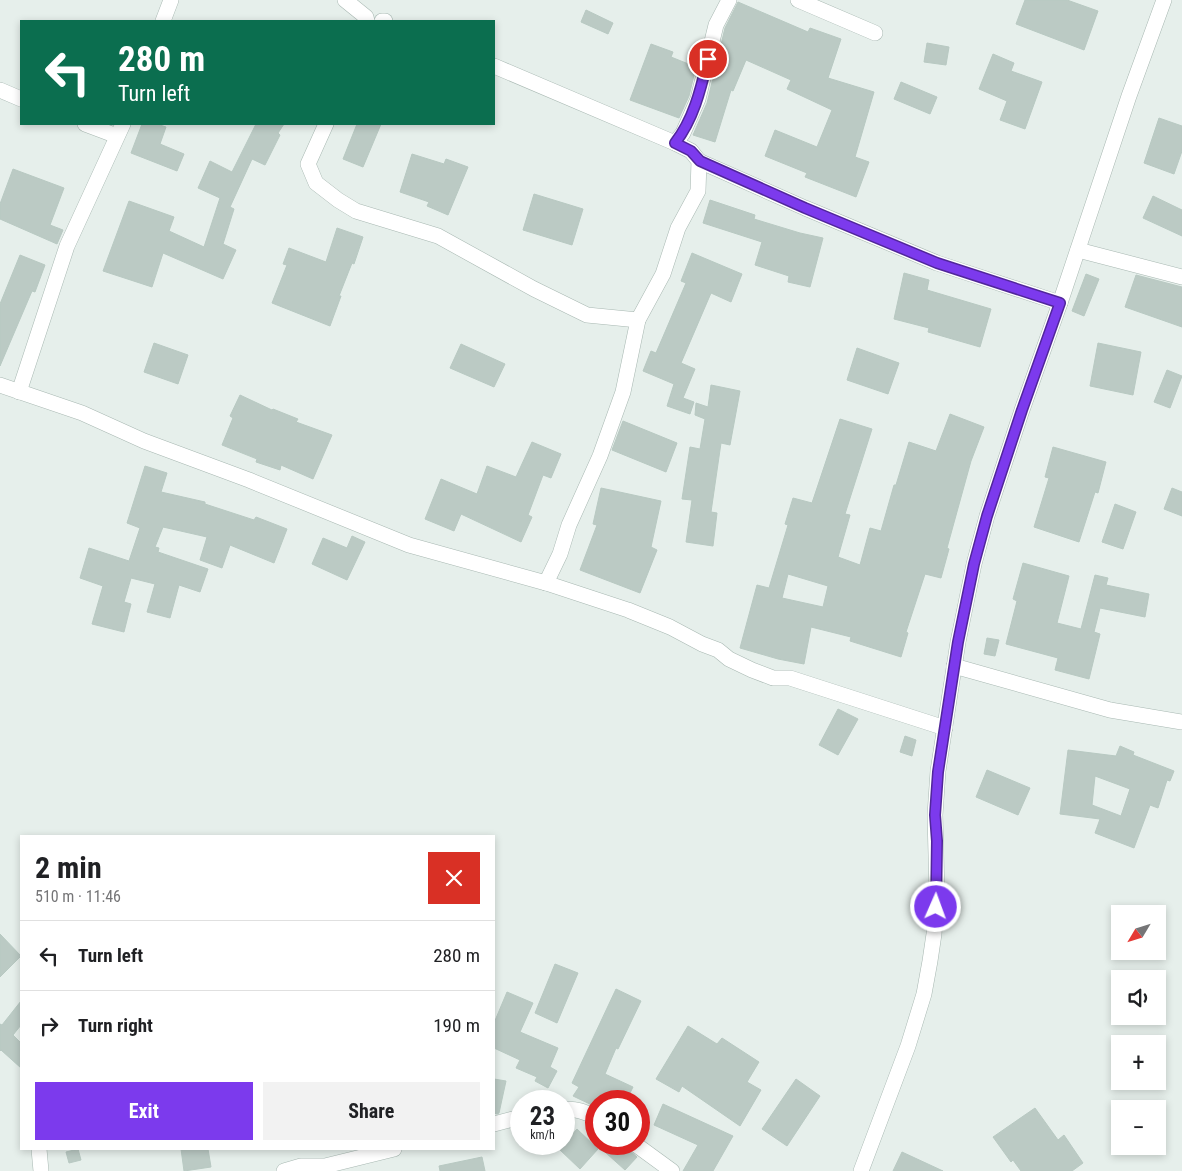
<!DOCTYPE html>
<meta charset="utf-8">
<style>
body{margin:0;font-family:"Roboto Condensed",sans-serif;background:#f2f2f2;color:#202124;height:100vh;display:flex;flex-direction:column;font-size:19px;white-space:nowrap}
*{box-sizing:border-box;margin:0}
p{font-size:16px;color:#757577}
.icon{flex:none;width:28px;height:28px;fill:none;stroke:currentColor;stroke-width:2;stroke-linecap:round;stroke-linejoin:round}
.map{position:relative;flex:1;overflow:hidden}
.details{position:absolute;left:20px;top:835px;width:475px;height:315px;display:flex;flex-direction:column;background:#fff;border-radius:0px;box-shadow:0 2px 8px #0003}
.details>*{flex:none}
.banner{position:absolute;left:20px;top:20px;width:475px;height:105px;border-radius:0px;box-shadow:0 2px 8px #0003;background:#0b6e4f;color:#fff;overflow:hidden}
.needle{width:32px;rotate:232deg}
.tools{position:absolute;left:1111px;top:905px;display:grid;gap:10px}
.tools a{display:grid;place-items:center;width:55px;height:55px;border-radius:0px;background:#fff;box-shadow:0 2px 8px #0003;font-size:25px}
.speed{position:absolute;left:510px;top:1090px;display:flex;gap:10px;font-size:25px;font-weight:700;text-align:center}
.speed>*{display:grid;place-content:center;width:65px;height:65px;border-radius:50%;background:#fff;box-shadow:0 2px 8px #0003;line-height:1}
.speed small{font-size:12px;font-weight:400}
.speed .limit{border:8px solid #d22;background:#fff;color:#111}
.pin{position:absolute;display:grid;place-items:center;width:42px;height:42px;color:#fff;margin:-21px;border:2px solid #fff;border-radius:50%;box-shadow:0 1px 5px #0007}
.me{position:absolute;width:55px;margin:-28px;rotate:2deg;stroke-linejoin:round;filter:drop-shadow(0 0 4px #0008)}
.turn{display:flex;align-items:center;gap:18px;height:105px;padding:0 15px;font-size:22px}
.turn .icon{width:65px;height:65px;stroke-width:2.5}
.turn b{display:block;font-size:35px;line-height:42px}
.round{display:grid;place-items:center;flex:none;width:52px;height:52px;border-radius:0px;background:#f2f2f2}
.headline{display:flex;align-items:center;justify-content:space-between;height:85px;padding:0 15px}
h1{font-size:30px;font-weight:700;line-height:38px}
.action{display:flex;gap:10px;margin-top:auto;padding:10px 15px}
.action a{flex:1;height:58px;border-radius:0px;background:#7c3aed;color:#fff;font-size:20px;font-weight:700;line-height:58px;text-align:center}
.action a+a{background:#f2f2f2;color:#202124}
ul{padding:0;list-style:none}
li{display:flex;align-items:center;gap:15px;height:70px;padding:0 15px;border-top:1px solid #e0e0e0}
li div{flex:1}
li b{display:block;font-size:19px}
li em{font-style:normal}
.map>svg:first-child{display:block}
.building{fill:#bbcac4;stroke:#b8c9c2;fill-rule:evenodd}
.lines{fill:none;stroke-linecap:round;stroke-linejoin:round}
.street-casing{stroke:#a8b8b2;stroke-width:16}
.street{stroke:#fff;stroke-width:15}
.route-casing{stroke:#51269a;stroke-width:12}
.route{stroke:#7c3aed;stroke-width:9}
</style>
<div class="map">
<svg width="1182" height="1171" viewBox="0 0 1182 1171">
<rect width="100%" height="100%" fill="#e6efeb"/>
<g class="building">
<path d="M 1025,0 L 1067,0 L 1098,11 L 1084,50 L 1016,24 Z"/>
<path d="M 738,2 L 808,32 L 810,28 L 841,39 L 828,78 L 874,92 L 855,157 L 869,162 L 856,197 L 805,177 L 807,173 L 765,156 L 775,130 L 817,147 L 832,110 L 787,89 L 791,80 L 746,60 L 733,91 L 731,90 L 715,142 L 693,135 L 707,103 L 714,74 L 715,75 L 723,54 L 719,53 L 725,28 Z"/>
<path d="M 586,10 L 613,23 L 608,34 L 581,22 Z"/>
<path d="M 927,43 L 949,47 L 946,65 L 924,62 Z"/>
<path d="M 651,44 L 673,52 L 671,57 L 696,67 L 689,96 L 679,118 L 630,100 Z"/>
<path d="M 993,54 L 1014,63 L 1011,71 L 1042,82 L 1025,129 L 1000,120 L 1007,101 L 979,89 Z"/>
<path d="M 901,82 L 937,97 L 930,114 L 894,99 Z"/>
<path d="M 1159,118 L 1182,126 L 1182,151 L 1174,174 L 1144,163 Z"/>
<path d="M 142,124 L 157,124 L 166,127 L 160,144 L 184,154 L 177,171 L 131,153 Z"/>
<path d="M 256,124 L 284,124 L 278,133 L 280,135 L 265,165 L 252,159 L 230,207 L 234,209 L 223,244 L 236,250 L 223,279 L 163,253 L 152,287 L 103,271 L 129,201 L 174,217 L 169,231 L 204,247 L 220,198 L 198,188 L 210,161 L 232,172 Z"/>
<path d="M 357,124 L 381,124 L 363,167 L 343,159 Z"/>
<path d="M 412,154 L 444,164 L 446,159 L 468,167 L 448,215 L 427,206 L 429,202 L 400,192 Z"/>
<path d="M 13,169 L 64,188 L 50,225 L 63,230 L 57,244 L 0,219 L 0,204 Z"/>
<path d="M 534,194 L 583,209 L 572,245 L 523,230 Z"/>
<path d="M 1153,196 L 1182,210 L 1182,236 L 1143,218 Z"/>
<path d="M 710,200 L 755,215 L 754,219 L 800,233 L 823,238 L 810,287 L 788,282 L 789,276 L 755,265 L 762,242 L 703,223 Z"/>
<path d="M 337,228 L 363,237 L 354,264 L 352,263 L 339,296 L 341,296 L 330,326 L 272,303 L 287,265 L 283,264 L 289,248 L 326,262 Z"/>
<path d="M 692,253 L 742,274 L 731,302 L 711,293 L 681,363 L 695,369 L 683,398 L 694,402 L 690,414 L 667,406 L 674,384 L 643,371 L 651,351 L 656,353 L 686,283 L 681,281 Z"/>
<path d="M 20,255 L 45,265 L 35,292 L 32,291 L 0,366 L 0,304 Z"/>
<path d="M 904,273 L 929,280 L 927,290 L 991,309 L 980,347 L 928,332 L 929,328 L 894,319 Z"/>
<path d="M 1086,274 L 1099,279 L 1084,316 L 1072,311 Z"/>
<path d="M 1136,275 L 1182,287 L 1182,327 L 1125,307 Z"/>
<path d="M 154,343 L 188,355 L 178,384 L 144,372 Z"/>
<path d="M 1098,343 L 1141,352 L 1133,395 L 1090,386 Z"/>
<path d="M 461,344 L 505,364 L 494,387 L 450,368 Z"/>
<path d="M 857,348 L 899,363 L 888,394 L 847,380 Z"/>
<path d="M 1167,370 L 1182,376 L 1170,408 L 1154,402 Z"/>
<path d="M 711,385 L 740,391 L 730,445 L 721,443 L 711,512 L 717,513 L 713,546 L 686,542 L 692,500 L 682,499 L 690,447 L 700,449 L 705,419 L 695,415 L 696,403 L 708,407 Z"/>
<path d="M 240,395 L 272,410 L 273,409 L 298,419 L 296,422 L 332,435 L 313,479 L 281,465 L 280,470 L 256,462 L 257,459 L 222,445 L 233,418 L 230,416 Z"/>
<path d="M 950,414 L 984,427 L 971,461 L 947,548 L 949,549 L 941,578 L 925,574 L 906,632 L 908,633 L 901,657 L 850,641 L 851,637 L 811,627 L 804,664 L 778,659 L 740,648 L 757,585 L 769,588 L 788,525 L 785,524 L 793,498 L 812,503 L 840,419 L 872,429 L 845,514 L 850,515 L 838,557 L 860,565 L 870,528 L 881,531 L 894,485 L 896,485 L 909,442 L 936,451 ZM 788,574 L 828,586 L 823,607 L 782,598 Z"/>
<path d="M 623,421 L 677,443 L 666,472 L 612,450 Z"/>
<path d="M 532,442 L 561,454 L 551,478 L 543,475 L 528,515 L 532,517 L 521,542 L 461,514 L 454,531 L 425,519 L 441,479 L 477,494 L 487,466 L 516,477 Z"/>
<path d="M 1053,447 L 1106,462 L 1098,493 L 1095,492 L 1079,542 L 1034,527 L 1049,478 L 1045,477 Z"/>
<path d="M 145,466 L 167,473 L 161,492 L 205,502 L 205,504 L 254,520 L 256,517 L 287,529 L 274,563 L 230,545 L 222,568 L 200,560 L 207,537 L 163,527 L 155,547 L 159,548 L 158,552 L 208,569 L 200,592 L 179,585 L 170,618 L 147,612 L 155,584 L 131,578 L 124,602 L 131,604 L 124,632 L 92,624 L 103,586 L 80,578 L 89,548 L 129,561 L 140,528 L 127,523 Z"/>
<path d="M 601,488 L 661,501 L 651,547 L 657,550 L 640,593 L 580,570 L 597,525 L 593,524 Z"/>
<path d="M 1172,488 L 1182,492 L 1182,516 L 1164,509 Z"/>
<path d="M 1115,504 L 1136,512 L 1123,549 L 1102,542 Z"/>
<path d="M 352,536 L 365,542 L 347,580 L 312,564 L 323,538 L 347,548 Z"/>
<path d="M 1023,563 L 1069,576 L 1057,623 L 1081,629 L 1095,575 L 1108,578 L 1106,585 L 1149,594 L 1145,617 L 1100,608 L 1094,632 L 1100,634 L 1089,679 L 1055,670 L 1058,658 L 1006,644 L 1017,601 L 1013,599 Z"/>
<path d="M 987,638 L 999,640 L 995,656 L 984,654 Z"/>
<path d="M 838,709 L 858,719 L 838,755 L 819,745 Z"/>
<path d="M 905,736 L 916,740 L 912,756 L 900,752 Z"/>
<path d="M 1120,746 L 1134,752 L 1133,755 L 1174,771 L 1170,781 L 1167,780 L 1158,808 L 1150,805 L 1134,848 L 1095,833 L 1100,819 L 1060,814 L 1068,750 L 1116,756 ZM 1095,776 L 1130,789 L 1121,816 L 1092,805 Z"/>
<path d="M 987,770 L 1030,788 L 1018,815 L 976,797 Z"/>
<path d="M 0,934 L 21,956 L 0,977 Z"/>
<path d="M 555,964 L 578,973 L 557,1023 L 535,1013 Z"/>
<path d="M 616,989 L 641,1001 L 618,1049 L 616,1048 L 605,1074 L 633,1087 L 626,1101 L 617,1101 L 601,1094 L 594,1106 L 573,1096 L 579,1087 L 572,1083 Z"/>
<path d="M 507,992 L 533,1003 L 520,1032 L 558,1048 L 550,1067 L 557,1071 L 548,1088 L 535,1081 L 537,1077 L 516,1068 L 520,1060 L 494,1048 L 494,1023 Z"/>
<path d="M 21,1001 L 21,1025 L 13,1035 L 21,1043 L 21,1068 L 1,1050 L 0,1051 L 0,1024 L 2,1025 Z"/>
<path d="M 688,1026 L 717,1044 L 722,1038 L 759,1062 L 747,1082 L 761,1090 L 740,1126 L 682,1086 L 679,1092 L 656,1079 Z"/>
<path d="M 494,1079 L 506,1081 L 499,1113 L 497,1114 L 494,1113 Z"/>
<path d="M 796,1079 L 820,1096 L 787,1146 L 762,1129 Z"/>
<path d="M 663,1104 L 733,1136 L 713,1171 L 683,1171 L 698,1145 L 654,1125 Z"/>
<path d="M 1035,1108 L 1058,1140 L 1064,1135 L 1083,1163 L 1072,1171 L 1021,1171 L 1013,1160 L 1011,1162 L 993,1137 Z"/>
<path d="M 577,1129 L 598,1149 L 580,1169 L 559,1149 Z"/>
<path d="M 596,1144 L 622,1144 L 637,1157 L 625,1170 Z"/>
<path d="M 78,1149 L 81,1160 L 69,1163 L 66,1152 Z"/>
<path d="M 181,1149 L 208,1149 L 211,1167 L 184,1171 Z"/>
<path d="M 902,1152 L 943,1171 L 893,1171 Z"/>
<path d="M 482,1157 L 485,1171 L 440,1171 L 439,1166 Z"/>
</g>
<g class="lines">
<defs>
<g id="street">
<path d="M 345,0 L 366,17 L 367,21"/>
<path d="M 798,0 L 875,33"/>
<path d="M 163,21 L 171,0"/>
<path d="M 382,21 L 385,21"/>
<path d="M 494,66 L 675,143"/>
<path d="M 0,90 L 21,99"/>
<path d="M 85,124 L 117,136"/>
<path d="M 326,124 L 308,164 L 316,183 L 338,200 L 356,211 L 438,236 L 534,289 L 587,315 L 638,320"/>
<path d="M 699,161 L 805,208 L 937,263 L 1060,303"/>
<path d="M 1078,250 L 1182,277"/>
<path d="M 0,385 L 82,413 L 144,441 L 249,480 L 409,545 L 546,583 L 628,610 L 670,627 L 702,644 L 718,650 L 729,659 L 752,670 L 773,678 L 790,678 L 945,728"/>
<path d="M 19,392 L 67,246 L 123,124"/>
<path d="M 546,583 L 560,554 L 569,525 L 600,456 L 623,392 L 638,320 L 663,274 L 678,228 L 698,191 L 699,161 L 691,151 L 675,143 L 683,133 L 698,99 L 716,25 L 729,0"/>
<path d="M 954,666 L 1110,710 L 1182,722"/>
<path d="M 564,1110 C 574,1107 587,1113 596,1117"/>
<path d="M 494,1124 L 521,1117"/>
<path d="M 635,1144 L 672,1171"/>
<path d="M 39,1149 L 41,1171"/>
<path d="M 284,1171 L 301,1166 L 325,1166 L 394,1149"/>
<path d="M 861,1171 L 908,1046 L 924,994 L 930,961 L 934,934 L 937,894 L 935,815 L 938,771 L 958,642 L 974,564 L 987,516 L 1022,410 L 1060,303 L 1129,96 L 1164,0"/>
</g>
</defs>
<use href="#street" class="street-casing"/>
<use href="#street" class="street"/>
</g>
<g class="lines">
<defs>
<path id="route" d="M 708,59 C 701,88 694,119 675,143 L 691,151 L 700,161 L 805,208 L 937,263 L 1060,303 L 1022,410 L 987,516 L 974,564 L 958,642 L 938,772 L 935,815 L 937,841 L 936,907"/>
</defs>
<use href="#route" class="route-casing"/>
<use href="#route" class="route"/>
</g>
</svg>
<div class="tools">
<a><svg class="needle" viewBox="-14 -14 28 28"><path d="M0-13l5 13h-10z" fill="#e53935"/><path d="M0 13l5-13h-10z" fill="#757577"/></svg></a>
<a><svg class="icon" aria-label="sound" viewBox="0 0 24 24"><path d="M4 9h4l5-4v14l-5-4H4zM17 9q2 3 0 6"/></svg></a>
<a>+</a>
<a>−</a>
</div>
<div class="speed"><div>23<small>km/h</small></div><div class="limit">30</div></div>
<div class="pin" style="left:708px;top:59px;background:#d93025"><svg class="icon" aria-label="arrive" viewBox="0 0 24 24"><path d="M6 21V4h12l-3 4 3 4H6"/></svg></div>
<svg class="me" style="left:936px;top:907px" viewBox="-20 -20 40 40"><circle r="17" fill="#7c3aed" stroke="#fff" stroke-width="3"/><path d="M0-11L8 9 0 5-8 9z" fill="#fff"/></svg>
<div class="banner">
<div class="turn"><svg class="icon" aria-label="left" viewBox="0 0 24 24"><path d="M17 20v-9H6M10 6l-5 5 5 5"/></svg><div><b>280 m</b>Turn left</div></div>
</div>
<section class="details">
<div class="headline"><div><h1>2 min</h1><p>510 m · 11:46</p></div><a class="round" style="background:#d93025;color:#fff"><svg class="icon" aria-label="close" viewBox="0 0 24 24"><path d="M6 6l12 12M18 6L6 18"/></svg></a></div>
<ul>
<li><svg class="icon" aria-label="left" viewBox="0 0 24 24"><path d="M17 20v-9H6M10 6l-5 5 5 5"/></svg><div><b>Turn left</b></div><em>280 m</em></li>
<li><svg class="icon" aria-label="right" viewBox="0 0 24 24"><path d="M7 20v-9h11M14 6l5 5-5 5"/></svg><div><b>Turn right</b></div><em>190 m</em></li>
</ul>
<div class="action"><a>Exit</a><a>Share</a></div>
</section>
</div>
